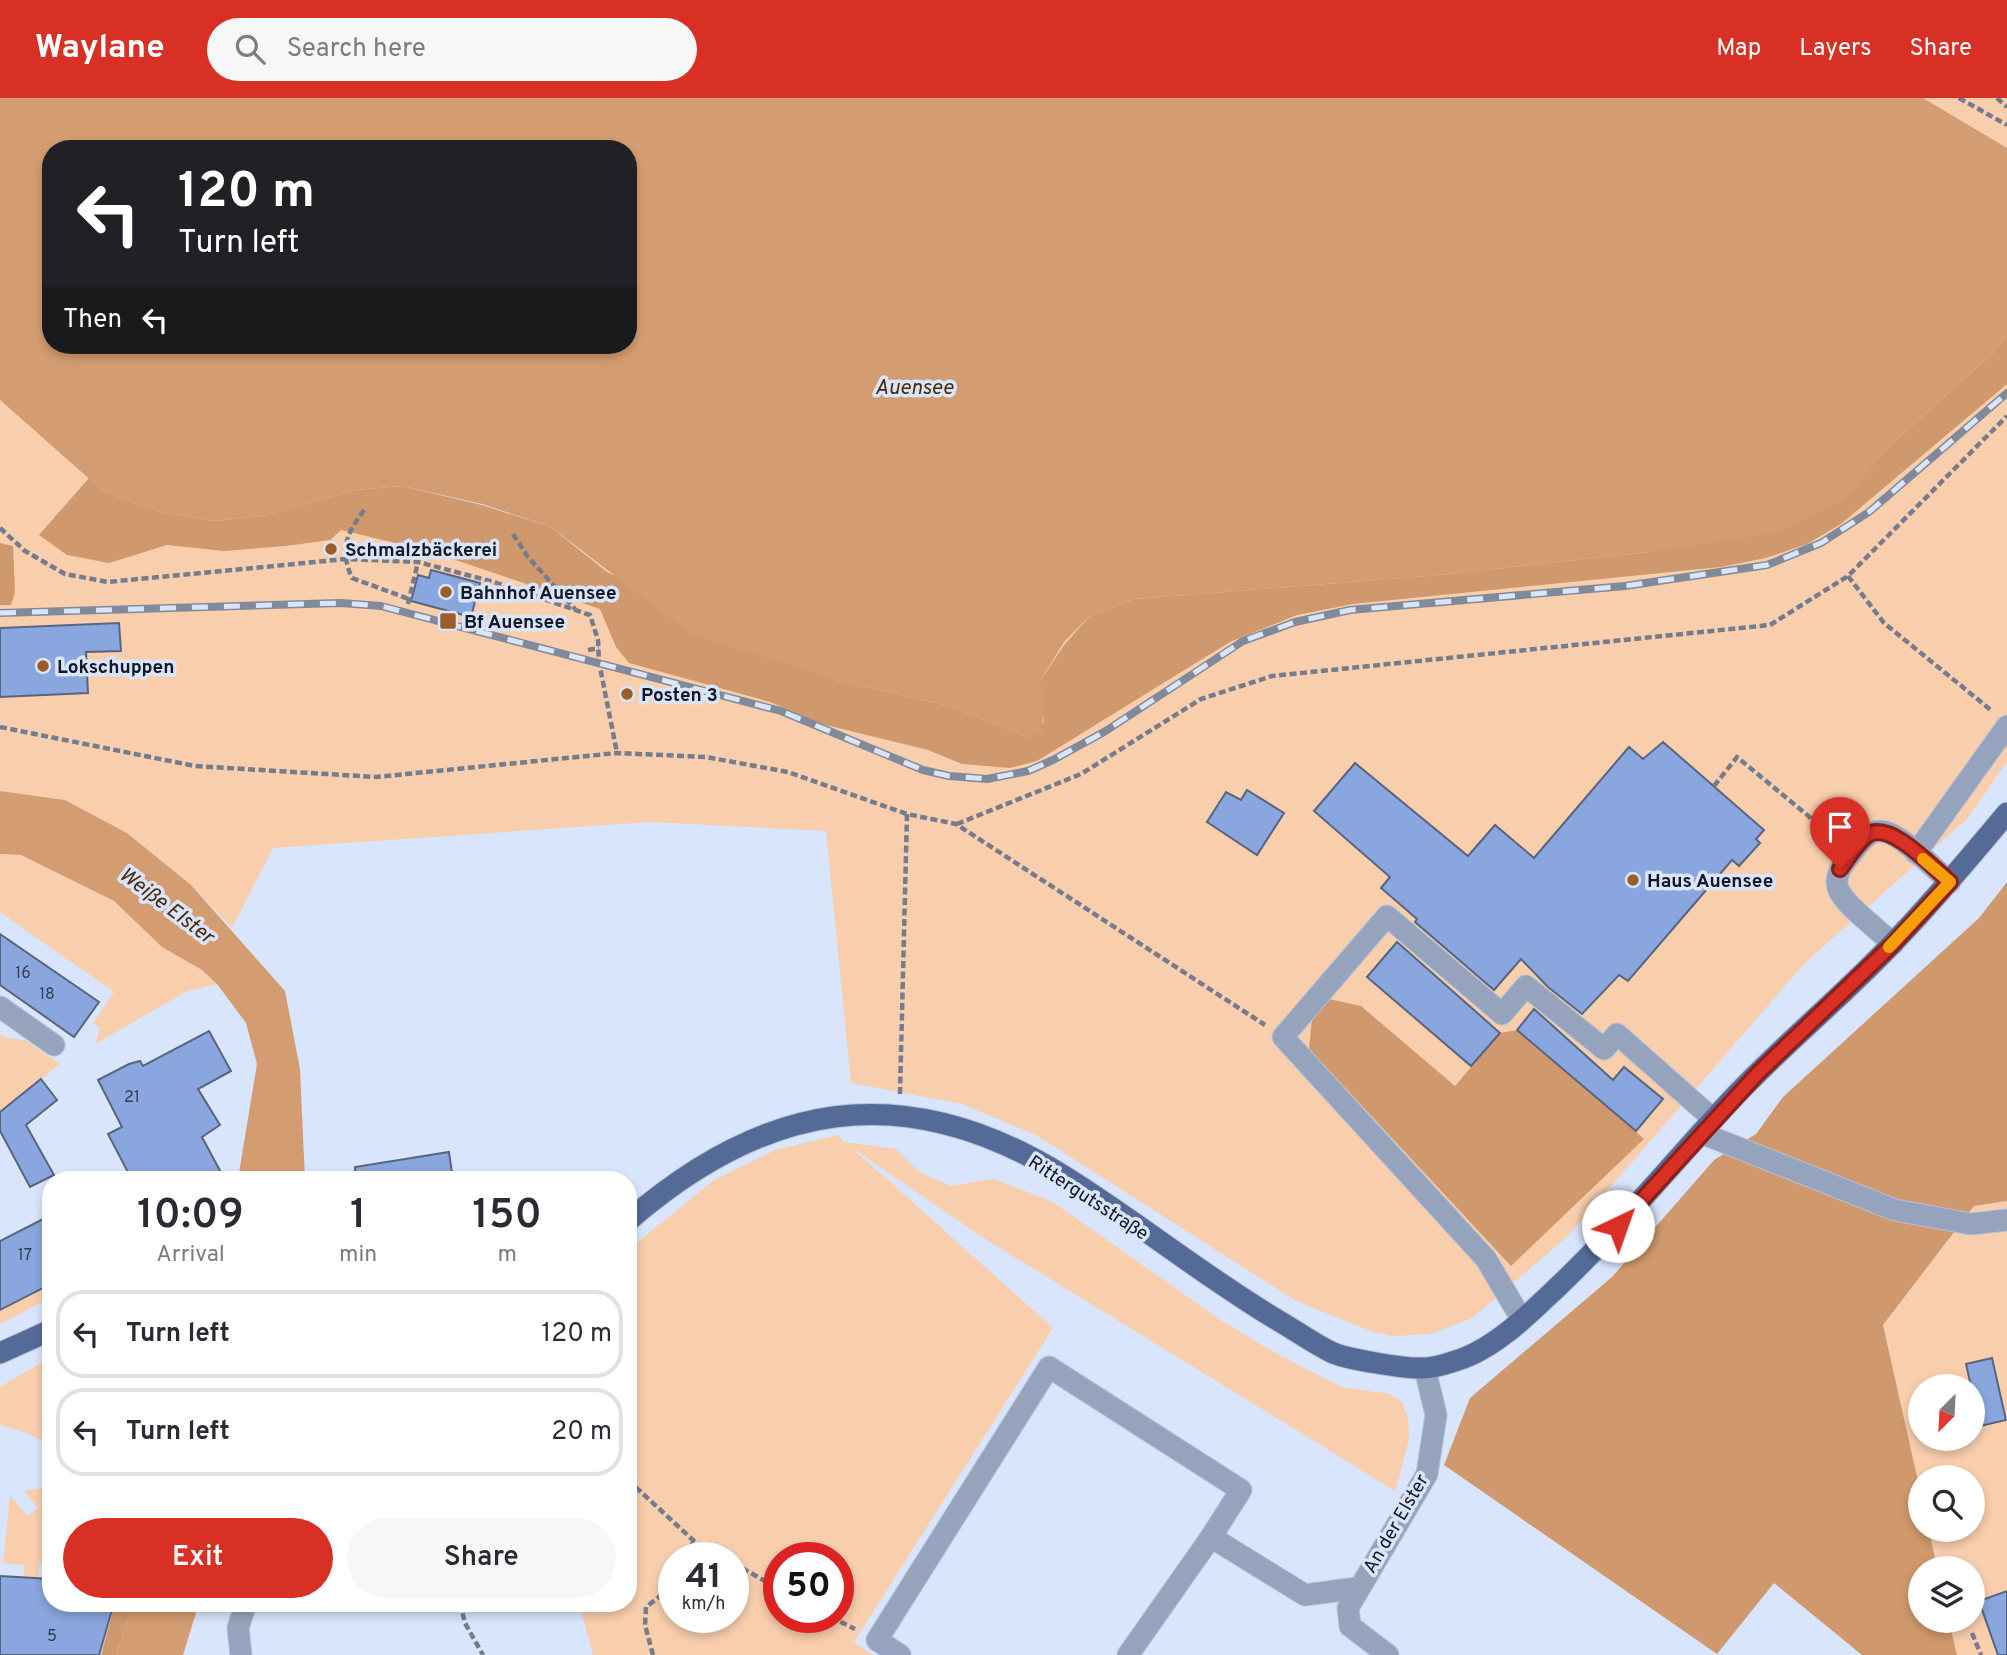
<!DOCTYPE html>
<meta charset="utf-8">
<style>
body{margin:0;font-family:Overpass,sans-serif;background:#f7f7f7;color:#2b2b33;height:100vh;display:flex;flex-direction:column;font-size:26px;white-space:nowrap}
*{box-sizing:border-box;margin:0}
p{font-size:23px;color:#7c7c81}
.icon{flex:none;width:38px;height:38px;fill:none;stroke:currentColor;stroke-width:2;stroke-linecap:round;stroke-linejoin:round}
.map{position:relative;flex:1;overflow:hidden}
.side{position:absolute;left:42px;top:1073px;width:595px;height:441px;display:flex;flex-direction:column;background:#fff;border-radius:28px;box-shadow:0 4px 10px #0003}
.side>*{flex:none}
.hud{position:absolute;left:42px;top:42px;width:595px;height:214px;border-radius:28px;box-shadow:0 4px 10px #0003;background:#202124;color:#fff;overflow:hidden}
.needle{width:46px;rotate:204deg}
.controls{position:absolute;left:1908px;top:1276px;display:grid;gap:14px}
.controls a{display:grid;place-items:center;width:77px;height:77px;border-radius:50%;background:#fff;box-shadow:0 4px 10px #0003;font-size:35px}
.speed{position:absolute;left:658px;top:1444px;display:flex;gap:14px;font-size:35px;font-weight:700;text-align:center}
.speed>*{display:grid;place-content:center;width:91px;height:91px;border-radius:50%;background:#fff;box-shadow:0 4px 10px #0003;line-height:1}
.speed small{font-size:18px;font-weight:400}
.speed .limit{border:10px solid #d22;background:#fff;color:#111}
.pin{position:absolute;display:grid;place-items:center;width:60px;height:60px;color:#fff;margin:-72px -30px;border-radius:50% 50% 50% 0;rotate:-45deg;box-shadow:0 0 7px #0007}
.pin .icon{rotate:45deg}
.me{position:absolute;width:77px;margin:-38px;rotate:42deg;stroke-linejoin:round;filter:drop-shadow(0 0 5px #0008)}
.turn{display:flex;align-items:center;gap:24px;height:147px;padding:0 21px;font-size:32px}
.turn .icon{width:91px;height:91px;stroke-width:2.5}
.turn b{display:block;font-size:49px;line-height:60px}
.then{display:flex;align-items:center;height:66px;padding:0 21px;background:#0003;gap:14px;font-size:26px}
.eta{display:flex;justify-content:space-evenly;align-items:center;height:119px;text-align:center}
.eta b{font-size:42px;font-weight:600;line-height:49px}
.action{display:flex;gap:14px;margin-top:auto;padding:14px 21px}
.action a{flex:1;height:80px;border-radius:42px;background:#d93025;color:#fff;font-size:28px;font-weight:600;line-height:80px;text-align:center}
.action a+a{background:#f7f7f7;color:#2b2b33}
ul{padding:0;list-style:none}
li{display:flex;align-items:center;gap:21px;height:88px;margin:0 14px 10px;padding:0 7px;border:4px solid #e1e1e2;border-radius:28px}
li div{flex:1}
li b{display:block;font-size:26px}
li em{font-style:normal}
header{display:flex;align-items:center;gap:42px;box-sizing:border-box;height:98px;padding:0 35px;background:#d93025;color:#fff}
header strong{font-size:33px}
nav{display:flex;gap:38px;margin-inline-start:auto;font-size:24px}
.search{width:490px;height:63px;background:#f7f7f7;display:flex;align-items:center;gap:18px;box-sizing:border-box;padding:0 24px;border-radius:38px;color:#7c7c81;font-size:26px}
.map>svg:first-child{display:block}
.green{fill:#f8cead;fill-rule:evenodd}
.forest{fill:#cf996d}
.water{fill:#d49d71;fill-rule:evenodd}
.building{fill:#89a6de;stroke:#59657e;stroke-width:2}
.lines{fill:none;stroke-linecap:round;stroke-linejoin:round}
.minor-casing{stroke:#b6c0d5;stroke-width:23}
.major-casing{stroke:#b6c0d5;stroke-width:23}
.path{stroke:#747c8d;stroke-width:4.5;stroke-dasharray:7 3.5;stroke-linecap:butt}
.minor{stroke:#96a3bc;stroke-width:21}
.major{stroke:#556b97;stroke-width:21}
.rail-casing{stroke:#818a9b;stroke-width:8}
.rail{stroke:#d9e5fc;stroke-width:5;stroke-dasharray:16;stroke-linecap:butt}
.route-casing{stroke:#8d1f18;stroke-width:18}
.route{stroke:#d93025;stroke-width:12}
.slow{stroke:#f59e0b;stroke-width:12}
.poi-dot{fill:#9c5e24;stroke:#d9e5fc;stroke-width:2.5}
.labels{text-anchor:middle;stroke-width:7;stroke-linejoin:round;paint-order:stroke}
.number-label{font-size:16px;fill:#323d52}
.poi-label{font-size:19px;font-weight:bold;fill:#151a24;stroke:#d9e5fc;text-anchor:start}
.street-label{font-size:19px;fill:#151a24;stroke:#d9e5fc}
.water-label{font-size:21px;font-style:italic;fill:#4e2a06;stroke:#d9e5fc}
</style>
<header>
<strong>Waylane</strong>
<div class="search"><svg class="icon" aria-label="search" viewBox="0 0 24 24"><circle cx="10" cy="10" r="6"/><path d="M15 15l6 6"/></svg>Search here</div>
<nav><a>Map</a><a>Layers</a><a>Share</a></nav>
</header>
<div class="map">
<svg width="2007" height="1557" viewBox="0 0 2007 1557">
<rect width="100%" height="100%" fill="#d9e5fc"/>
<g class="green">
<path d="M 1923,0 L 2007,0 L 2007,50 Z"/>
<path d="M 2007,236 L 2007,664 L 1967,721 L 1805,865 L 1567,1139 L 1472,1220 L 1431,1236 L 1393,1238 L 1373,1234 L 1296,1203 L 1036,1037 L 962,1006 L 851,985 L 826,733 L 651,724 L 273,750 L 232,830 L 191,787 L 127,735 L 65,702 L 0,693 L 0,302 L 103,393 L 356,392 L 1039,585 L 1064,544 L 1090,518 L 1993,255 Z"/>
<path d="M 0,756 L 21,757 L 114,803 L 162,849 L 202,872 L 217,886 L 187,893 L 95,946 L 100,930 L 93,925 L 114,894 L 0,814 Z"/>
<path d="M 0,936 L 6,940 L 25,942 L 60,966 L 0,1014 Z"/>
<path d="M 838,1037 L 844,1044 L 896,1051 L 919,1074 L 951,1088 L 994,1081 L 1053,1104 L 1219,1221 L 1272,1253 L 1341,1289 L 1390,1296 L 1402,1304 L 1408,1320 L 1409,1342 L 1395,1393 L 982,1139 L 851,1049 L 1053,1230 L 854,1544 L 873,1557 L 593,1557 L 579,1505 L 628,1505 L 628,1152 L 714,1082 L 775,1052 ZM 674,1460 L 733,1460 L 733,1519 L 674,1519 ZM 779,1460 L 838,1460 L 838,1519 L 779,1519 Z"/>
<path d="M 2007,1103 L 2007,1557 L 1957,1557 L 1949,1523 L 1972,1522 L 1972,1470 L 1937,1470 L 1929,1432 L 1972,1432 L 1972,1379 L 1920,1379 L 1920,1392 L 1883,1227 L 1974,1108 ZM 1920,1288 L 1972,1288 L 1972,1340 L 1920,1340 Z"/>
<path d="M 43,1190 L 48,1201 L 0,1226 L 0,1212 Z"/>
<path d="M 51,1259 L 51,1353 C 39,1335 18,1334 0,1326 L 0,1289 Z"/>
<path d="M 51,1389 L 51,1465 L 40,1464 L 38,1480 L 24,1479 L 24,1467 L 3,1465 L 10,1398 L 28,1418 L 38,1410 L 24,1393 Z"/>
</g>
<g class="forest">
<path d="M 2007,236 L 2007,286 L 1841,426 L 1807,446 L 1766,460 L 1721,469 L 1353,506 L 1297,517 L 1230,544 L 1037,663 L 1010,670 L 962,666 L 928,652 L 818,625 L 770,604 L 629,565 L 616,549 L 600,511 L 429,453 L 341,432 L 330,442 L 286,448 L 224,453 L 167,447 L 109,465 L 67,457 L 39,437 L 89,380 L 103,393 L 156,413 L 214,423 L 262,418 L 356,392 L 402,388 L 482,407 L 551,429 L 607,474 L 836,582 L 949,608 L 1028,639 L 1044,624 L 1039,585 L 1064,547 L 1090,518 L 1135,501 L 1440,477 L 1650,454 L 1841,402 L 1894,344 L 1993,255 Z"/>
<path d="M 0,445 L 13,448 L 15,494 L 11,507 L 0,507 Z"/>
<path d="M 2007,784 L 2007,1103 L 1974,1108 L 1883,1227 L 1920,1392 L 1920,1432 L 1929,1432 L 1937,1470 L 1920,1470 L 1920,1522 L 1949,1523 L 1957,1557 L 1862,1557 L 1774,1485 L 1717,1556 L 1444,1367 L 1470,1300 L 1612,1179 L 1714,1062 L 1756,1036 L 1783,999 L 1979,820 Z"/>
<path d="M 1329,901 L 1361,908 L 1455,988 L 1500,935 L 1517,932 L 1644,1041 L 1511,1168 L 1309,951 L 1312,920 Z"/>
<path d="M 115,1505 L 133,1505 L 116,1557 L 101,1557 Z"/>
</g>
<g class="water">
<path d="M 0,0 L 1923,0 L 2007,50 L 2007,236 L 1993,255 L 1894,344 L 1843,402 L 1774,435 L 1650,454 L 1440,477 L 1135,501 L 1090,518 L 1064,544 L 1039,585 L 1044,605 L 1042,635 L 1028,639 L 949,608 L 836,582 L 691,536 L 551,429 L 482,406 L 402,388 L 356,392 L 262,418 L 214,423 L 156,413 L 103,393 L 0,302 ZM 51,51 L 628,51 L 628,247 L 51,247 Z"/>
<path d="M 0,693 L 65,702 L 127,735 L 191,787 L 285,893 L 300,971 L 305,1081 L 238,1081 L 257,966 L 246,925 L 217,886 L 202,872 L 162,849 L 114,803 L 21,757 L 0,756 Z"/>
<path d="M 133,1505 L 199,1505 L 183,1557 L 116,1557 Z"/>
</g>
<g class="building">
<path d="M 431,472 L 480,485 L 471,519 L 411,503 L 418,477 L 429,480 Z"/>
<path d="M 119,525 L 121,553 L 86,554 L 88,595 L 0,599 L 0,530 Z"/>
<path d="M 1663,644 L 1764,732 L 1756,741 L 1760,745 L 1739,768 L 1732,762 L 1628,883 L 1619,877 L 1582,916 L 1548,889 L 1521,861 L 1494,892 L 1415,824 L 1417,821 L 1381,790 L 1390,779 L 1314,713 L 1355,665 L 1468,758 L 1495,727 L 1534,760 L 1629,649 L 1643,661 Z"/>
<path d="M 1247,692 L 1284,715 L 1257,757 L 1207,724 L 1226,694 L 1241,702 Z"/>
<path d="M 0,836 L 99,904 L 74,939 L 0,887 Z"/>
<path d="M 1397,844 L 1500,935 L 1471,968 L 1367,879 Z"/>
<path d="M 1534,911 L 1613,982 L 1624,969 L 1663,1001 L 1636,1033 L 1517,932 Z"/>
<path d="M 209,933 L 231,973 L 198,991 L 220,1027 L 202,1039 L 225,1082 L 132,1082 L 108,1036 L 122,1029 L 98,982 L 129,966 L 140,963 L 143,968 Z"/>
<path d="M 41,981 L 57,1002 L 26,1027 L 54,1077 L 30,1089 L 0,1033 L 0,1014 Z"/>
<path d="M 449,1054 L 453,1082 L 356,1082 L 355,1069 Z"/>
<path d="M 51,1117 L 51,1186 L 0,1212 L 0,1143 Z"/>
<path d="M 1992,1260 L 2006,1322 L 1980,1328 L 1966,1266 Z"/>
<path d="M 0,1478 L 51,1481 L 51,1505 L 114,1505 L 99,1557 L 0,1557 Z"/>
<path d="M 2007,1493 L 2007,1557 L 1998,1557 L 1979,1503 Z"/>
</g>
<g class="lines">
<defs>
<g id="minor">
<path d="M 1916,755 L 2007,628"/>
<path d="M 1893,846 C 1879,832 1847,809 1839,793 C 1833,780 1841,769 1849,759 C 1856,749 1868,732 1881,733 C 1900,734 1934,771 1950,784"/>
<path d="M 0,909 L 54,947"/>
<path d="M 1701,1035 L 1895,1112 L 1971,1126 L 2007,1122"/>
<path d="M 1522,1222 L 1486,1161 L 1283,939 L 1387,818 L 1502,916 L 1526,888 L 1604,951 L 1617,936 L 1713,1021"/>
<path d="M 241,1557 L 238,1530 L 246,1505"/>
<path d="M 900,1557 L 877,1542 L 1049,1269 L 1241,1392 L 1211,1439 L 1305,1497 L 1357,1490"/>
<path d="M 1128,1557 L 1211,1439"/>
<path d="M 1388,1557 L 1350,1528 L 1348,1510 L 1427,1376 L 1436,1317 L 1425,1271"/>
</g>
<g id="major">
<path d="M 628,1123 C 764,1005 901,979 1059,1075 C 1134,1121 1203,1178 1279,1223 C 1296,1233 1313,1245 1331,1254 C 1345,1261 1407,1271 1423,1270 C 1436,1270 1453,1264 1464,1260 C 1495,1248 1524,1221 1547,1199 C 1614,1137 1671,1066 1734,999 C 1785,945 1843,898 1894,844 C 1934,803 1970,759 2007,715"/>
<path d="M 0,1255 L 51,1232"/>
</g>
</defs>
<use href="#minor" class="minor-casing"/>
<use href="#major" class="major-casing"/>
<g class="path">
<path d="M 1959,0 L 2007,27"/>
<path d="M 1997,0 L 2007,9"/>
<path d="M 364,412 C 347,435 339,451 352,480 L 409,501"/>
<path d="M 0,430 L 25,453 L 65,476 L 108,484 L 346,461 L 418,464 L 494,484 L 590,517 L 598,542 L 599,564 L 617,655"/>
<path d="M 513,436 L 528,459 L 575,511"/>
<path d="M 1848,478 L 1884,525 L 1992,613"/>
<path d="M 408,506 L 418,464"/>
<path d="M 588,552 L 599,550"/>
<path d="M 0,629 L 195,668 L 376,679 L 617,655 L 706,659 L 788,674 L 907,716 L 956,726 L 1265,927"/>
<path d="M 1714,688 L 1737,659 L 1835,740"/>
<path d="M 957,726 L 1081,676 L 1201,601 L 1272,578 L 1770,527 L 1848,478 L 2007,318"/>
<path d="M 900,996 L 907,716"/>
<path d="M 46,1188 L 51,1196"/>
<path d="M 628,1382 L 694,1443 L 723,1460"/>
<path d="M 684,1460 L 694,1443"/>
<path d="M 733,1465 L 779,1491"/>
<path d="M 460,1505 L 465,1525 L 483,1557"/>
<path d="M 831,1519 L 855,1531"/>
<path d="M 1972,1535 L 1981,1557"/>
<path d="M 653,1557 L 645,1527 L 646,1509 L 659,1499 L 674,1475"/>
</g>
<use href="#minor" class="minor"/>
<use href="#major" class="major"/>
<defs>
<path id="rail" d="M 0,515 L 341,505 L 381,508 L 781,613 L 923,672 L 949,678 L 987,681 L 1028,673 L 1053,662 L 1104,634 L 1243,543 L 1295,524 L 1350,512 L 1625,488 L 1767,467 L 1821,445 L 1869,414 L 2007,295"/>
</defs>
<use href="#rail" class="rail-casing"/>
<use href="#rail" class="rail"/>
</g>
<g class="lines">
<defs>
<path id="route" d="M 1618,1128 L 1758,975 L 1893,846 L 1950,784 C 1933,770 1890,722 1868,737 C 1857,745 1848,760 1840,771"/>
</defs>
<use href="#route" class="route-casing"/>
<use href="#route" class="route"/>
<path class="slow" d="M 1889,849 L 1950,784 L 1923,761"/>
</g>
<g class="poi-dot">
<circle cx="331" cy="451" r="7"/>
<circle cx="446" cy="494" r="7"/>
<rect x="439" y="514" width="18" height="18" rx="3.5"/>
<circle cx="43" cy="568" r="7"/>
<circle cx="627" cy="596" r="7"/>
<circle cx="1633" cy="782" r="7"/>
</g>
<g class="labels">
<g class="number-label">
<text x="23" y="880">16</text>
<text x="47" y="901">18</text>
<text x="132" y="1004">21</text>
<text x="25" y="1162">17</text>
<text x="52" y="1543">5</text>
</g>
<g class="poi-label">
<text x="345" y="458">Schmalzbäckerei</text>
<text x="460" y="501">Bahnhof Auensee</text>
<text x="464" y="530">Bf Auensee</text>
<text x="57" y="575">Lokschuppen</text>
<text x="641" y="603">Posten 3</text>
<text x="1647" y="789">Haus Auensee</text>
</g>
<g class="street-label">
<text transform="translate(1089 1099) rotate(33)" y="7">Rittergutsstraße</text>
<text transform="translate(1395 1425) rotate(-60)" y="7">An der Elster</text>
</g>
<g class="water-label">
<text x="914" y="296">Auensee</text>
<text transform="translate(167 807) rotate(37)" y="7">Weiße Elster</text>
</g>
</g>
</svg>
<div class="controls">
<a><svg class="needle" viewBox="-14 -14 28 28"><path d="M0-13l5 13h-10z" fill="#e53935"/><path d="M0 13l5-13h-10z" fill="#7c7c81"/></svg></a>
<a><svg class="icon" aria-label="search" viewBox="0 0 24 24"><circle cx="10" cy="10" r="6"/><path d="M15 15l6 6"/></svg></a>
<a><svg class="icon" aria-label="layers" viewBox="0 0 24 24"><path d="M12 4l9 5-9 5-9-5zM3 14l9 5 9-5"/></svg></a>
</div>
<div class="speed"><div>41<small>km/h</small></div><div class="limit">50</div></div>
<div class="pin" style="left:1840px;top:771px;background:#d93025"><svg class="icon" aria-label="arrive" viewBox="0 0 24 24"><path d="M6 21V4h12l-3 4 3 4H6"/></svg></div>
<svg class="me" style="left:1618px;top:1128px" viewBox="-20 -20 40 40"><circle r="19" fill="#fff"/><path d="M0-13L10 11 0 6-10 11z" fill="#d93025"/></svg>
<div class="hud">
<div class="turn"><svg class="icon" aria-label="left" viewBox="0 0 24 24"><path d="M17 20v-9H6M10 6l-5 5 5 5"/></svg><div><b>120 m</b>Turn left</div></div>
<div class="then">Then<svg class="icon" aria-label="left" viewBox="0 0 24 24"><path d="M17 20v-9H6M10 6l-5 5 5 5"/></svg></div>
</div>
<section class="side">
<div class="eta">
<div><b>10:09</b><p>Arrival</p></div>
<div><b>1</b><p>min</p></div>
<div><b>150</b><p>m</p></div>
</div>
<ul>
<li><svg class="icon" aria-label="left" viewBox="0 0 24 24"><path d="M17 20v-9H6M10 6l-5 5 5 5"/></svg><div><b>Turn left</b></div><em>120 m</em></li>
<li><svg class="icon" aria-label="left" viewBox="0 0 24 24"><path d="M17 20v-9H6M10 6l-5 5 5 5"/></svg><div><b>Turn left</b></div><em>20 m</em></li>
</ul>
<div class="action"><a>Exit</a><a>Share</a></div>
</section>
</div>
